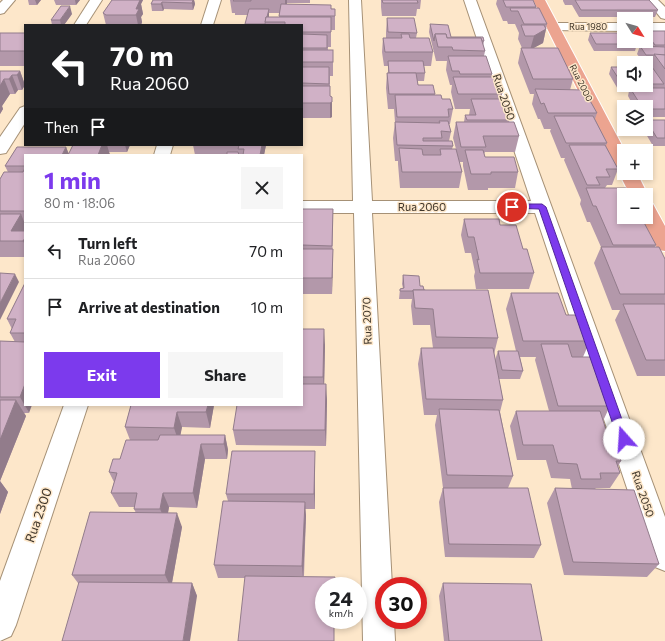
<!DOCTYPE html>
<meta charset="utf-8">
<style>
body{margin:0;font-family:Commissioner,sans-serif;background:#f6f6f6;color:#202124;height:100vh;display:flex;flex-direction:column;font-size:15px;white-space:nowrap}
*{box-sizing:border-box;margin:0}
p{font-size:13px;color:#757577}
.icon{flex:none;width:22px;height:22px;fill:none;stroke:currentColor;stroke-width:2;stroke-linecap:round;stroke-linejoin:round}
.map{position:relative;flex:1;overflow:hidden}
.details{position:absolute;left:24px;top:154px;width:279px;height:252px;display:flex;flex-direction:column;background:#fff;border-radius:0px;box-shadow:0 2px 6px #0003}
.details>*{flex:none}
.hud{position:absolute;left:24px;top:24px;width:279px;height:122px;border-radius:0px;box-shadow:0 2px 6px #0003;background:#202124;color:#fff;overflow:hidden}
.needle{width:26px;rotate:127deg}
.controls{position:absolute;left:617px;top:12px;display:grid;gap:8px}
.controls a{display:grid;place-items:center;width:36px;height:36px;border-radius:0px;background:#fff;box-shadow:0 2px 6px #0003;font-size:20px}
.speed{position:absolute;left:315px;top:577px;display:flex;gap:8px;font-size:20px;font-weight:700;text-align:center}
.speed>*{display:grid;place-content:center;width:52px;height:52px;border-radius:50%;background:#fff;box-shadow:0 2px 6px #0003;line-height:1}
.speed small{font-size:10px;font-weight:400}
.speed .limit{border:6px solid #d22;background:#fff;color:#111}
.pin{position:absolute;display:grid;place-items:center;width:34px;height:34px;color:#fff;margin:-17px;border:2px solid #fff;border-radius:50%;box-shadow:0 1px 4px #0007}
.me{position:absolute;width:44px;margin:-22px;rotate:341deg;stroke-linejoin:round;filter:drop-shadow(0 0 3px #0008)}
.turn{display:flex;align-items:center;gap:14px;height:84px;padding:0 20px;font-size:18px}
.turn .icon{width:52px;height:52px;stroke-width:2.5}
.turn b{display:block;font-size:28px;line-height:34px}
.then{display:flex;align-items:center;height:38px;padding:0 20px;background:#0003;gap:8px;font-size:15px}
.round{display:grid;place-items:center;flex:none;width:42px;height:42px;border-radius:0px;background:#f6f6f6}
.overview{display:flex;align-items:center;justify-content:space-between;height:68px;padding:0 20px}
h1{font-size:24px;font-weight:700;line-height:30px;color:#7c3aed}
.action{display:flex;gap:8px;margin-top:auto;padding:8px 20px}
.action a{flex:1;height:46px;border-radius:0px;background:#7c3aed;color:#fff;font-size:16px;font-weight:700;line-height:46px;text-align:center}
.action a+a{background:#f6f6f6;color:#202124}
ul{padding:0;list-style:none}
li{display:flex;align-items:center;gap:12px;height:56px;padding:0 20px;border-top:1px solid #e0e0e0}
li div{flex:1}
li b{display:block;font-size:15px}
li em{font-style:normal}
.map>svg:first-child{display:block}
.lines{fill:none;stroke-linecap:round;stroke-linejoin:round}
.minor-casing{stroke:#a69176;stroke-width:2}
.major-casing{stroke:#fff;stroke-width:2}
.minor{fill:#fff;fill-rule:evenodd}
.major{fill:#eca490;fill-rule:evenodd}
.wall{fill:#b398aa;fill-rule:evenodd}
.shaded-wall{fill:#927c8b}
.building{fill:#d0b1c6;stroke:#927c8b}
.route{fill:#7c3aed;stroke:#51269a}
.labels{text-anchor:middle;stroke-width:3;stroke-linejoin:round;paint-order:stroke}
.far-street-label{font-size:9px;fill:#3e352a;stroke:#fde7ca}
.street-label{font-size:11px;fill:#3e352a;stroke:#fde7ca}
.near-street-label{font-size:13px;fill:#3e352a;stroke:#fde7ca}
</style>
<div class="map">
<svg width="665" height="641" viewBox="0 0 665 641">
<rect width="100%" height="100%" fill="#fde7ca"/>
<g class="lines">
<defs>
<g id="minor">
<path d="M 3,0 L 15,0 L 4,13 L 0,14 L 0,3 Z"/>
<path d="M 90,0 L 102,0 L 86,25 L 74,25 Z"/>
<path d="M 209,0 L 221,0 L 213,25 L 201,25 Z"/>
<path d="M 349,0 L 361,0 L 372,201 L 531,201 L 464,0 L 476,0 L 665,517 L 665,571 L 655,567 L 650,557 L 535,213 L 372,213 L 392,586 L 384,586 L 384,620 L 394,620 L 395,641 L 363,641 L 354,213 L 302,213 L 302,201 L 353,201 Z"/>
<path d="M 646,0 L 658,0 L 665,7 L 665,19 L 661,18 Z"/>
<path d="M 553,23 L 624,23 L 624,31 L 549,30 L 547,27 L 549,24 Z"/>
<rect x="646" y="23" width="19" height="8"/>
<path d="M 25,106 L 25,123 L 6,153 L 0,154 L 0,137 L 20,108 Z"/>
<path d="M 157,145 L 173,145 L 170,155 L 154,155 Z"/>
<path d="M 64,405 L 88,405 L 16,625 L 11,636 L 0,641 L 0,581 Z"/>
</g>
<g id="major">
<path d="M 533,0 L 545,0 L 625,151 L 624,173 L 637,173 L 648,195 L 646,198 L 646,195 L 630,195 L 619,173 L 622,170 L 618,169 L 615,165 Z"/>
<path d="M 646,202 L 653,204 L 665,226 L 665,251 L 658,250 L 641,217 L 646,217 Z"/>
</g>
</defs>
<use href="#minor" class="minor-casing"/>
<use href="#major" class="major-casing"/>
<use href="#minor" class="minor"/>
<use href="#major" class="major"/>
</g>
<g class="wall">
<path d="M 28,0 L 41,0 L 37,5 L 29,5 Z"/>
<path d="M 54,0 L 80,0 L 76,5 L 56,5 Z"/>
<path d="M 112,0 L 143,0 L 141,4 L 143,14 L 141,17 L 142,22 L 141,25 L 106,25 L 103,13 Z"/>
<path d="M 153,0 L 194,0 L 195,4 L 193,10 L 164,9 L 163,11 L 152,11 L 151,4 Z"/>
<path d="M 230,0 L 310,0 L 310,3 L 287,3 L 287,4 L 335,9 L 335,30 L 331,30 L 331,47 L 328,47 L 328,50 L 333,50 L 333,76 L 330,76 L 330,96 L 332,117 L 330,118 L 302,118 L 302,25 L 245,25 L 248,15 L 235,15 L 235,13 L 232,13 ZM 269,13 L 279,13 L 279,17 L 269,17 Z"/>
<path d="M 381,0 L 421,0 L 420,9 L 417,9 L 416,16 L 382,16 L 381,7 Z"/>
<path d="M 497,0 L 533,0 L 536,7 L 536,8 L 547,24 L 543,43 L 533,48 L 573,79 L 570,90 L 597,113 L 595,119 L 607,143 L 606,146 L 618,169 L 612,185 L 607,185 L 605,188 L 656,245 L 655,247 L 665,259 L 665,376 L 637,376 L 615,320 L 620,310 L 612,310 L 594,263 L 601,247 L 590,222 L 587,222 L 580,204 L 581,200 L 564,160 L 565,158 L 561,158 L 550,131 L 551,129 L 544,129 L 540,119 L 538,119 L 532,104 L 534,94 L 530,94 L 518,63 L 521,48 L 522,48 L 518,39 L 519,33 L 515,24 L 508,24 L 507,21 L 503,21 L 496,4 Z"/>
<path d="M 563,0 L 649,0 L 658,10 L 655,17 L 579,17 L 572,5 L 565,5 L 563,1 Z"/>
<path d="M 72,14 L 64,25 L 52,25 L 51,20 Z"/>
<path d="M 387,18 L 417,33 L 416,38 L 433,52 L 431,66 L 424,66 L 425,73 L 424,81 L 417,81 L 418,85 L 435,94 L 435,95 L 442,99 L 453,109 L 450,124 L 449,124 L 451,132 L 449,141 L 453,146 L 452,149 L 456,149 L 453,138 L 456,122 L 464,122 L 465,115 L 469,115 L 470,109 L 455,109 L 451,92 L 452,85 L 450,85 L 446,70 L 447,61 L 436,61 L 429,32 L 430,24 L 451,37 L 484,41 L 483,46 L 485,51 L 484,56 L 492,74 L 492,77 L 502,94 L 501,99 L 510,120 L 509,122 L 519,136 L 515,152 L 485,152 L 484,154 L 485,157 L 518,172 L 515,188 L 488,188 L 488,190 L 468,190 L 463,166 L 463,162 L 459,162 L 462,172 L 459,188 L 400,188 L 398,164 L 398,161 L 395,161 L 393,138 L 395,122 L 394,109 L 388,109 L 386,88 L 387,73 L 388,73 L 388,66 L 384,66 L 382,52 L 383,38 L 386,38 L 386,32 Z"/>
<path d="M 646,31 L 665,31 L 665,117 L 646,117 L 646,107 L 634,107 L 628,96 L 629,91 L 619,91 L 609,74 L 611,67 L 624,67 L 624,85 L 646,85 L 646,67 L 650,67 L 651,62 L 643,62 L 637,54 L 640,46 L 648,46 L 644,41 L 646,41 Z"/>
<rect x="0" y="33" width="25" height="33"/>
<path d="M 590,33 L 637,44 L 635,51 L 594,51 L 588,40 Z"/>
<path d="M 0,71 L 20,71 L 25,85 L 22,90 L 18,90 L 15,94 L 10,94 L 2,106 L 3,109 L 0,114 Z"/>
<path d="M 646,120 L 665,120 L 665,146 L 653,146 L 643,129 L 646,129 Z"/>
<path d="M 73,145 L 130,145 L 127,152 L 109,152 L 110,155 L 25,155 L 25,257 L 0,257 L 0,179 L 4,172 L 8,172 L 5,166 L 17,147 L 66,147 L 69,154 Z"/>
<path d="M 193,145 L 266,145 L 264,155 L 195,155 Z"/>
<path d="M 302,209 L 333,209 L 332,294 L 302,294 Z"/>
<path d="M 464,219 L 500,225 L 523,249 L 534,273 L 529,289 L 476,289 L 474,276 L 475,272 L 471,253 L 465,253 L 461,235 Z"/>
<path d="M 403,275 L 498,338 L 494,354 L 503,400 L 500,412 L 513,476 L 508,488 L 541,545 L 534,558 L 445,557 L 439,502 L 443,488 L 435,425 L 437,415 L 424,415 L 418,364 L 421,348 L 433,348 L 430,325 L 413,325 L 411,306 L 412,299 L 399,299 L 400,289 L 403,288 L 402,284 Z"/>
<path d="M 25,283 L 25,405 L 29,413 L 24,413 L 26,416 L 0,481 L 8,492 L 0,514 L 0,341 L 15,342 L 10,333 L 12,329 L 7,319 Z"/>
<path d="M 511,293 L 566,315 L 590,341 L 583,357 L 610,406 L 603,421 L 609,439 L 621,461 L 618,466 L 620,473 L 610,488 L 596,488 L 595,489 L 659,564 L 647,577 L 564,575 L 547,503 L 555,488 L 572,489 L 570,479 L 551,478 L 546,460 L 517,460 L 510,426 L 516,411 L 549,411 L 535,360 L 536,357 L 520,357 L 523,371 L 520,379 L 499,379 L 495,360 L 498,351 L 516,351 L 506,309 Z"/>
<path d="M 302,329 L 325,345 L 324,384 L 327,400 L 326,446 L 236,445 L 233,430 L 302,405 Z"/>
<path d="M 131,405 L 214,405 L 210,428 L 182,427 L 180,435 L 225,435 L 228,450 L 227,459 L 205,459 L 197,508 L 169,507 L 168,513 L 182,527 L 172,583 L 192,583 L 197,596 L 78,583 L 72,575 L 136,513 L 134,509 L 134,507 L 119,507 L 111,493 L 114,482 L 109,472 L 120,459 L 130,440 L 125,427 Z"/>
<path d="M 315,466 L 315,509 L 305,509 L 306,516 L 304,576 L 245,578 L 218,578 L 214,565 L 228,501 L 226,494 Z"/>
<path d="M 443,583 L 542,641 L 444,641 L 439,596 Z"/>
</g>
<g class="shaded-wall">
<path d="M 35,0 L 41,0 L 37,5 Z"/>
<path d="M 75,0 L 80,0 L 76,5 Z"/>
<path d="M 136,0 L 143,0 L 141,4 L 143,14 L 141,17 L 142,22 L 141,25 L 138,25 L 136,15 Z"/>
<path d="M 193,0 L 194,0 L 195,4 L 193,10 L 192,3 Z"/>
<path d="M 285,0 L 287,0 L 287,4 L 285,13 Z"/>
<path d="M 162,2 L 164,9 L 163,11 L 161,4 Z"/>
<path d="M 70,6 L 72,14 L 64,25 L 61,25 L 60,20 Z"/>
<path d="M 269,9 L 269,16 L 268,22 L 266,22 Z"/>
<path d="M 546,29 L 543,43 L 530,50 L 534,36 Z"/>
<path d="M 20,71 L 25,85 L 22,90 L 17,75 Z"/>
<path d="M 12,75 L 18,90 L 15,94 L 9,79 Z"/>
<path d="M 4,79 L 10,94 L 2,106 L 3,109 L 0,114 L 0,86 Z"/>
<path d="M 330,102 L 332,102 L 332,117 L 330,118 Z"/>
<path d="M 102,145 L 107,145 L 110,155 L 98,155 Z"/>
<path d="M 125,145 L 130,145 L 127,152 Z"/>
<path d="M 262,145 L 266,145 L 264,155 L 260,155 Z"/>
<path d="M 66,147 L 69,155 L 62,155 Z"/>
<path d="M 21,214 L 25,224 L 25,235 L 11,231 Z"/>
<path d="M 25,238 L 25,245 L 23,241 Z"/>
<path d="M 333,249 L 333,266 L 332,294 L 332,278 Z"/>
<path d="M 15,274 L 19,282 L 0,320 L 0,303 Z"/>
<path d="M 324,329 L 325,345 L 324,393 L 323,377 Z"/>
<path d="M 25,384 L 25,405 L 32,405 L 29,413 L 20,397 Z"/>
<path d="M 326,384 L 327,400 L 326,446 L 325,430 Z"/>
<path d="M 16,400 L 26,416 L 0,481 L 8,492 L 0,514 L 0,440 Z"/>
<path d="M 208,405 L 214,405 L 210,428 L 206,412 Z"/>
<path d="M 177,412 L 182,427 L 179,443 L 174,428 Z"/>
<path d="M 225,435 L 228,450 L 227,459 L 224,444 Z"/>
<path d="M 201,444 L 205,459 L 197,508 L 193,493 Z"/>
<path d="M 315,451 L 315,509 L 314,494 Z"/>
<path d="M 163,493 L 169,507 L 166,523 L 160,509 Z"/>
<path d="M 305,502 L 306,516 L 303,579 L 302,566 Z"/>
<path d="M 177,513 L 182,527 L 171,588 L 165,575 Z"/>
<path d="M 192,583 L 197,596 L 190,641 L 183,641 Z"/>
</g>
<g class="building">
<path d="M 112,0 L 140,0 L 136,9 L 139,9 L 136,15 L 106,15 L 103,13 Z"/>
<path d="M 153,0 L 193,0 L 192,3 L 162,2 L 161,4 L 151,4 Z"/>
<path d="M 234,0 L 251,0 L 251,1 L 233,1 Z"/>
<path d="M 382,0 L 417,0 L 418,3 L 383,3 Z"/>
<path d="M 503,0 L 533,0 L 536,7 L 506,7 Z"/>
<path d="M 575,0 L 649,0 L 658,10 L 581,10 Z"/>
<path d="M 281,4 L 331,5 L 331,9 L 335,9 L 335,16 L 279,16 Z"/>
<path d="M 61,6 L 70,6 L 60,20 L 51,20 Z"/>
<path d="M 510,8 L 539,8 L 547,24 L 524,24 L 518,11 L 511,11 Z"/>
<path d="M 249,9 L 269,9 L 267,17 L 266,17 L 265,24 L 245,24 Z"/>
<path d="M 266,17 L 331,17 L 331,32 L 302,32 L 302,25 L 285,25 L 285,22 L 265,22 Z"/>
<path d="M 387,18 L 414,18 L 417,33 L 388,32 Z"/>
<path d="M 430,24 L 448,25 L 451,37 L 483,37 L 484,41 L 482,41 L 481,38 L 447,38 L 446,34 L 435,34 L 434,41 Z"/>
<path d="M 521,25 L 544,25 L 546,29 L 534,36 L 525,36 Z"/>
<path d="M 646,31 L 665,31 L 665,45 L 655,45 L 646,33 Z"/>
<rect x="0" y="33" width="25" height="18"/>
<path d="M 590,33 L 624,33 L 624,41 L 635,41 L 637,44 L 596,44 Z"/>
<path d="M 302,34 L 327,35 L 327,48 L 302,48 Z"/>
<path d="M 401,34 L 409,34 L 410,38 L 429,38 L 433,52 L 385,52 L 383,38 L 402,38 Z"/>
<path d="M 435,34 L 446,34 L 447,38 L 481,38 L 485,51 L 453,50 L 452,47 L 438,47 Z"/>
<path d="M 640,46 L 665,47 L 665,55 L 646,55 Z"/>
<path d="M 521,48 L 558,48 L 573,79 L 533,79 Z"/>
<rect x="302" y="50" width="31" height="12"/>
<path d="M 654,54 L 665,55 L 665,69 Z"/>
<path d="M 448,56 L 486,56 L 492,74 L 460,74 L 459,71 L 452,71 Z"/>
<path d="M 388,61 L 423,61 L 425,73 L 389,73 Z"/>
<path d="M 302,67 L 329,67 L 329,84 L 302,83 Z"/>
<path d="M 611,67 L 624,67 L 624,84 L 622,84 Z"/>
<path d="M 646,67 L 652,67 L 664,84 L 646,84 Z"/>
<path d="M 0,71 L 20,71 L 17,75 L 12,75 L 9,79 L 4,79 L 0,86 Z"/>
<path d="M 387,73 L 416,73 L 418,85 L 433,85 L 435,94 L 389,94 Z"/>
<path d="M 453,77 L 495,77 L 502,94 L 458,94 Z"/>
<path d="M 302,86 L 330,86 L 330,96 L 332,97 L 332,102 L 330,103 L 302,103 Z"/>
<path d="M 630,88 L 665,88 L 665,109 L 646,109 L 646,107 L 642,107 Z"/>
<path d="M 535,89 L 584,90 L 597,113 L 548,113 L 544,103 L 541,104 Z"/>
<path d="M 395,95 L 441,95 L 442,99 L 450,99 L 453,109 L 448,109 L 449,117 L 397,117 Z"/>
<path d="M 471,99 L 503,99 L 510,120 L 467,120 L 465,115 L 476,115 Z"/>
<path d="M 554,116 L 593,116 L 607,143 L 566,143 Z"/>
<path d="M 646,120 L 665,120 L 665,138 L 657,138 Z"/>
<path d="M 439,121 L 448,121 L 451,132 L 441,131 L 442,138 L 423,138 L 423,141 L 452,141 L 453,146 L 397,145 L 395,122 L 440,123 Z"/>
<path d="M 456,122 L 514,122 L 519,136 L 483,136 L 486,147 L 461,147 Z"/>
<path d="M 73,145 L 102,145 L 98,155 L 68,155 Z"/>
<path d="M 239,145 L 262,145 L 260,155 L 243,155 L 244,149 L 238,149 Z"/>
<path d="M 569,145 L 605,145 L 618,169 L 606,169 L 610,177 L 596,177 L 600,185 L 587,185 Z"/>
<path d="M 17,147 L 66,147 L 62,155 L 25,155 L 25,166 L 5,166 Z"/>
<path d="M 399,148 L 422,149 L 423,155 L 441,155 L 440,149 L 456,149 L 462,172 L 402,172 Z"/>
<path d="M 465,150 L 483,150 L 485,157 L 514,157 L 518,172 L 491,172 L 491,174 L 471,174 Z"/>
<path d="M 227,152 L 238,152 L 239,155 L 227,155 Z"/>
<path d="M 25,168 L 25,211 L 0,211 L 0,179 L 4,172 L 23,172 Z"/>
<path d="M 586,188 L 626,188 L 630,195 L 624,195 L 624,217 L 641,217 L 656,245 L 613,245 L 596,206 L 593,206 Z"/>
<path d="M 302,209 L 333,209 L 332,246 L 302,245 Z"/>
<path d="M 0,214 L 21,214 L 11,231 L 25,231 L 25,238 L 23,241 L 0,241 Z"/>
<path d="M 464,219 L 499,219 L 500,225 L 516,225 L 523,249 L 527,249 L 534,273 L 480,273 L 477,259 L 479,260 L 474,237 L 468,237 Z"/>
<path d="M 601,247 L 659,247 L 665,259 L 665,294 L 620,294 Z"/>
<path d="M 302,249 L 333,249 L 332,278 L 302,278 Z"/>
<path d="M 0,273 L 15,274 L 0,303 Z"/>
<path d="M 403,275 L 419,276 L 420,286 L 423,286 L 424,290 L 413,290 L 413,291 L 400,291 L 400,289 L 404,288 Z"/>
<path d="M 25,283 L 25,333 L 10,333 L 16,319 L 7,319 Z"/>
<path d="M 413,290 L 488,290 L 498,338 L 436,337 L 433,309 L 415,308 Z"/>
<path d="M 511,293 L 558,293 L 566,315 L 580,315 L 590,341 L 523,341 Z"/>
<path d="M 623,304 L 665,304 L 665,360 L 646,360 Z"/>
<path d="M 302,329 L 324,329 L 323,377 L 302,377 Z"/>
<path d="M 0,341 L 25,342 L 25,384 L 20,397 L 0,397 Z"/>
<path d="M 541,344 L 568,344 L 572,357 L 589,357 L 595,360 L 610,406 L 558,406 Z"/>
<path d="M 421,348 L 493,348 L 503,400 L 426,399 Z"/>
<path d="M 498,351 L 518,351 L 523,371 L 502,370 Z"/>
<path d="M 302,384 L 326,384 L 325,430 L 233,430 L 237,405 L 302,405 Z"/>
<path d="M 0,400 L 16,400 L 0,440 Z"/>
<path d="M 131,405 L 208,405 L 206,412 L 177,412 L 174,428 L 125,427 Z"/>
<path d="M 439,409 L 499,410 L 513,476 L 447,475 Z"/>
<path d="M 516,411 L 600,411 L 609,439 L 613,439 L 621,461 L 616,461 L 620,473 L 600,473 L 601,479 L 581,479 L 577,464 L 558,463 L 553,445 L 523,445 Z"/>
<path d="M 160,435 L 225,435 L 224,444 L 201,444 L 193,493 L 163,493 L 160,509 L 134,509 L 137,493 L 111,493 L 117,473 L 109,472 L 113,459 L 120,459 L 126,440 L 158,440 Z"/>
<path d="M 232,451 L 315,451 L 314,494 L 226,494 Z"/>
<path d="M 443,488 L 528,488 L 541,545 L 449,544 Z"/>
<path d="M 555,488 L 634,490 L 659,564 L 573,562 Z"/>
<path d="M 223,501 L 305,502 L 302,566 L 214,565 Z"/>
<path d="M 90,512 L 177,513 L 165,575 L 72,575 Z"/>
<path d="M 245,576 L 335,577 L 335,586 L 324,586 L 324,620 L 334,620 L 334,641 L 238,641 Z"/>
<path d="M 79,582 L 192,583 L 183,641 L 62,641 Z"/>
<path d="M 443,583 L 531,584 L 542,641 L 449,641 Z"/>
</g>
<path class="route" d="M 512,204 L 542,204 L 546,207 L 629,439 L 627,442 L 624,443 L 620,442 L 618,439 L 539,209 L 510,208 L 510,205 Z"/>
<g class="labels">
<g class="far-street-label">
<text x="588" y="30">Rua 1980</text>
<text transform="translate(581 83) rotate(63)" y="3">Rua 2000</text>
</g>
<g class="street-label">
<text transform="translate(504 97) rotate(71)" y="4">Rua 2050</text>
<text x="422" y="211">Rua 2060</text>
<text transform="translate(367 321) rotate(-92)" y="4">Rua 2070</text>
<text transform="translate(643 494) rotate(71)" y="4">Rua 2050</text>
</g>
<g class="near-street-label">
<text transform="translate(38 515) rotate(-71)" y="5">Rua 2300</text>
</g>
</g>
</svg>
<div class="controls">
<a><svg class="needle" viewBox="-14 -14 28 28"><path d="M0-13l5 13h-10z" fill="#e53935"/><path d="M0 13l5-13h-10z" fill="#757577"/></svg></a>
<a><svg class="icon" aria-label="sound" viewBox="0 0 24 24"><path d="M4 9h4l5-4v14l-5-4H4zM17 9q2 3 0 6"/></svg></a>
<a><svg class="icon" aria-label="layers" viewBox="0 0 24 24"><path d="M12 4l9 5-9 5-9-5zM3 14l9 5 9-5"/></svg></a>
<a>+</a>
<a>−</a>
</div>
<div class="speed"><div>24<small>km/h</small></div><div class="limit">30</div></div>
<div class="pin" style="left:512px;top:207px;background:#d93025"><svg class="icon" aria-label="arrive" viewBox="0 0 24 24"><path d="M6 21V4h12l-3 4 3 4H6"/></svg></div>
<svg class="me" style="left:624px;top:439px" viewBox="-20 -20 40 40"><circle r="19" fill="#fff"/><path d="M0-13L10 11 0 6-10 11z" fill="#7c3aed"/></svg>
<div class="hud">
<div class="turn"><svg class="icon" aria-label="left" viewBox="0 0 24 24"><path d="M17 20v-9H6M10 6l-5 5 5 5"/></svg><div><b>70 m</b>Rua 2060</div></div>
<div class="then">Then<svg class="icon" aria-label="arrive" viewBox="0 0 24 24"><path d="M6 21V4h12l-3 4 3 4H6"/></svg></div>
</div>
<section class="details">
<div class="overview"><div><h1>1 min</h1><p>80 m · 18:06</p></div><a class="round"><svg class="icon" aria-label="close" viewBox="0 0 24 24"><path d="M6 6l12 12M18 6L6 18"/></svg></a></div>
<ul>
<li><svg class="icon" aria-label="left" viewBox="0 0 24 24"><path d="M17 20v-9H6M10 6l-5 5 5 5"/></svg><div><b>Turn left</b><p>Rua 2060</p></div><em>70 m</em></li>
<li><svg class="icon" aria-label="arrive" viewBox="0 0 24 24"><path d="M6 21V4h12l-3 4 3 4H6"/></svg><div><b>Arrive at destination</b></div><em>10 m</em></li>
</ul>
<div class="action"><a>Exit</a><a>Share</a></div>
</section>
</div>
